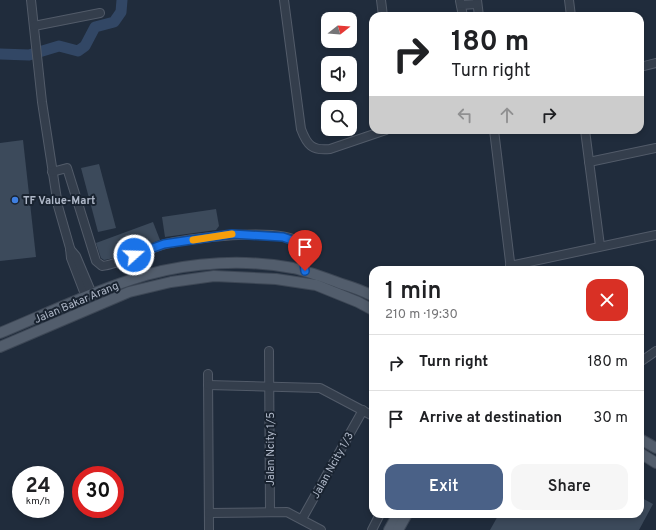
<!DOCTYPE html>
<meta charset="utf-8">
<style>
body{margin:0;font-family:Overpass,sans-serif;background:#f6f6f6;color:#202124;height:100vh;display:flex;flex-direction:column;font-size:15px;white-space:nowrap}
*{box-sizing:border-box;margin:0}
p{font-size:13px;color:#757577}
.icon{flex:none;width:22px;height:22px;fill:none;stroke:currentColor;stroke-width:2;stroke-linecap:round;stroke-linejoin:round}
.map{position:relative;flex:1;overflow:hidden}
.sheet{position:absolute;left:369px;top:266px;width:275px;height:252px;display:flex;flex-direction:column;background:#fff;border-radius:12px;box-shadow:0 2px 6px #0003}
.sheet>*{flex:none}
.guide{position:absolute;left:369px;top:12px;width:275px;height:122px;border-radius:12px;box-shadow:0 2px 6px #0003;background:#fff;color:#202124;overflow:hidden}
.needle{width:26px;rotate:73deg}
.tools{position:absolute;left:321px;top:12px;display:grid;gap:8px}
.tools a{display:grid;place-items:center;width:36px;height:36px;border-radius:8px;background:#fff;box-shadow:0 2px 6px #0003;font-size:20px}
.speed{position:absolute;left:12px;top:466px;display:flex;gap:8px;font-size:20px;font-weight:700;text-align:center}
.speed>*{display:grid;place-content:center;width:52px;height:52px;border-radius:50%;background:#fff;box-shadow:0 2px 6px #0003;line-height:1}
.speed small{font-size:10px;font-weight:400}
.speed .limit{border:6px solid #d22;background:#fff;color:#111}
.pin{position:absolute;display:grid;place-items:center;width:34px;height:34px;color:#fff;margin:-41px -17px;border-radius:50% 50% 50% 0;rotate:-45deg;box-shadow:0 0 4px #0007}
.pin .icon{rotate:45deg}
.me{position:absolute;width:44px;margin:-22px;rotate:70deg;stroke-linejoin:round;filter:drop-shadow(0 0 3px #0008)}
.turn{display:flex;align-items:center;gap:14px;height:84px;padding:0 16px;font-size:18px}
.turn .icon{width:52px;height:52px;stroke-width:2.5}
.turn b{display:block;font-size:28px;line-height:34px}
.lanes{display:flex;align-items:center;height:38px;padding:0 16px;background:#0003;justify-content:center;gap:20px;direction:ltr}
.lanes .off{opacity:.35}
.round{display:grid;place-items:center;flex:none;width:42px;height:42px;border-radius:12px;background:#f6f6f6}
.head{display:flex;align-items:center;justify-content:space-between;height:68px;padding:0 16px}
h1{font-size:24px;font-weight:600;line-height:30px}
.primary-button{display:flex;gap:8px;margin-top:auto;padding:8px 16px}
.primary-button a{flex:1;height:46px;border-radius:12px;background:#4a6187;color:#fff;font-size:16px;font-weight:600;line-height:46px;text-align:center}
.primary-button a+a{background:#f6f6f6;color:#202124}
ul{padding:0;list-style:none}
li{display:flex;align-items:center;gap:12px;height:56px;padding:0 16px;border-top:1px solid #e0e0e0}
li div{flex:1}
li b{display:block;font-size:15px}
li em{font-style:normal}
.map>svg:first-child{display:block}
.lines{fill:none;stroke-linecap:round;stroke-linejoin:round}
.river{stroke:#324765;stroke-width:11}
.building{fill:#3c4a5b}
.minor-casing{stroke:#525b69;stroke-width:10}
.major-casing{stroke:#3d4755;stroke-width:12}
.minor{stroke:#343e4c;stroke-width:8}
.major{stroke:#525d6c;stroke-width:10}
.route-casing{stroke:#114b97;stroke-width:10}
.route{stroke:#1a73e8;stroke-width:7}
.slow{stroke:#f59e0b;stroke-width:7}
.shop-dot{fill:#3f7fe0;stroke:#192330;stroke-width:1.5}
.labels{text-anchor:middle;stroke-width:4;stroke-linejoin:round;paint-order:stroke}
.poi-label{font-size:11px;font-weight:bold;fill:#afb8c8;stroke:#192330;text-anchor:start}
.street-label{font-size:11px;fill:#afb8c8;stroke:#192330}
</style>
<div class="map">
<svg width="656" height="530" viewBox="0 0 656 530">
<rect width="100%" height="100%" fill="#202c3c"/>
<g class="lines">
<path class="river" d="M 0,54 L 29,55 L 59,46 L 78,51 L 85,46 L 95,27 L 114,22 L 121,12 L 122,0"/>
</g>
<g class="building">
<path d="M 23,140 L 36,257 L 0,261 L 0,143 Z"/>
<path d="M 99,164 L 116,228 L 98,232 L 81,168 Z"/>
<path d="M 216,209 L 219,226 L 216,230 L 165,237 L 162,217 Z"/>
<path d="M 153,222 L 160,240 L 114,258 L 104,260 L 101,258 L 96,243 Z"/>
<path d="M 640,497 L 653,504 L 639,530 L 490,530 L 499,514 L 640,514 Z"/>
</g>
<g class="lines">
<defs>
<g id="minor">
<path d="M 31,0 L 42,102 L 58,206 L 70,248 L 71,258 L 86,297"/>
<path d="M 284,0 L 301,129 C 307,145 312,151 330,149 L 386,130"/>
<path d="M 381,0 L 383,16"/>
<path d="M 477,0 L 479,16"/>
<path d="M 569,0 L 571,16"/>
<path d="M 460,1 L 463,16"/>
<path d="M 461,5 L 477,4"/>
<path d="M 34,26 L 100,13"/>
<path d="M 640,67 L 656,63"/>
<path d="M 494,130 L 511,270"/>
<path d="M 585,130 L 600,246"/>
<path d="M 589,162 L 656,148"/>
<path d="M 52,172 L 67,168 L 96,261 L 102,266 C 117,265 146,250 162,245 C 184,238 282,227 298,242 C 305,250 304,262 305,271"/>
<path d="M 70,249 L 76,256 L 92,294"/>
<path d="M 510,266 L 656,235"/>
<path d="M 269,351 L 270,512"/>
<path d="M 640,362 L 656,351"/>
<path d="M 208,374 L 209,530"/>
<path d="M 208,385 L 320,388 L 373,416"/>
<path d="M 209,513 L 287,512 L 321,530"/>
<path d="M 302,519 L 363,410"/>
<path d="M 372,530 L 380,514"/>
</g>
<g id="major">
<path d="M 0,333 C 48,313 96,290 146,275 C 192,262 246,259 293,268 C 310,272 326,278 342,284 C 352,287 363,291 373,296"/>
<path d="M 0,347 L 129,292 L 171,282 L 214,276 L 276,279 L 316,285 L 358,302 L 373,310"/>
<path d="M 640,439 L 656,448"/>
<path d="M 640,453 L 656,463"/>
<path d="M 389,530 L 398,514"/>
<path d="M 398,530 L 407,514"/>
</g>
</defs>
<use href="#minor" class="minor-casing"/>
<use href="#major" class="major-casing"/>
<use href="#minor" class="minor"/>
<use href="#major" class="major"/>
</g>
<g class="lines">
<defs>
<path id="route" d="M 134,255 L 164,244 L 232,234 L 283,237 L 297,242 L 302,247 L 305,271"/>
</defs>
<use href="#route" class="route-casing"/>
<use href="#route" class="route"/>
<path class="slow" d="M 193,240 L 232,234"/>
</g>
<circle class="shop-dot" cx="15" cy="200" r="4"/>
<g class="labels">
<g class="poi-label">
<text x="23" y="204">TF Value-Mart</text>
</g>
<g class="street-label">
<text transform="translate(76 302) rotate(-23)" y="4">Jalan Bakar Arang</text>
<text transform="translate(270 449) rotate(-90)" y="4">Jalan Ncity 1/5</text>
<text transform="translate(332 465) rotate(-61)" y="4">Jalan Ncity 1/3</text>
</g>
</g>
</svg>
<div class="tools">
<a><svg class="needle" viewBox="-14 -14 28 28"><path d="M0-13l5 13h-10z" fill="#e53935"/><path d="M0 13l5-13h-10z" fill="#757577"/></svg></a>
<a><svg class="icon" aria-label="sound" viewBox="0 0 24 24"><path d="M4 9h4l5-4v14l-5-4H4zM17 9q2 3 0 6"/></svg></a>
<a><svg class="icon" aria-label="search" viewBox="0 0 24 24"><circle cx="10" cy="10" r="6"/><path d="M15 15l6 6"/></svg></a>
</div>
<div class="speed"><div>24<small>km/h</small></div><div class="limit">30</div></div>
<div class="pin" style="left:305px;top:271px;background:#d93025"><svg class="icon" aria-label="arrive" viewBox="0 0 24 24"><path d="M6 21V4h12l-3 4 3 4H6"/></svg></div>
<svg class="me" style="left:134px;top:255px" viewBox="-20 -20 40 40"><circle r="17" fill="#1a73e8" stroke="#fff" stroke-width="3"/><path d="M0-11L8 9 0 5-8 9z" fill="#fff"/></svg>
<div class="guide">
<div class="turn"><svg class="icon" aria-label="right" viewBox="0 0 24 24"><path d="M7 20v-9h11M14 6l5 5-5 5"/></svg><div><b>180 m</b>Turn right</div></div>
<div class="lanes"><svg class="icon off" aria-label="left" viewBox="0 0 24 24"><path d="M17 20v-9H6M10 6l-5 5 5 5"/></svg><svg class="icon off" aria-label="ahead" viewBox="0 0 24 24"><path d="M12 20V5M6 11l6-6 6 6"/></svg><svg class="icon" aria-label="right" viewBox="0 0 24 24"><path d="M7 20v-9h11M14 6l5 5-5 5"/></svg></div>
</div>
<section class="sheet">
<div class="head"><div><h1>1 min</h1><p>210 m · 19:30</p></div><a class="round" style="background:#d93025;color:#fff"><svg class="icon" aria-label="close" viewBox="0 0 24 24"><path d="M6 6l12 12M18 6L6 18"/></svg></a></div>
<ul>
<li><svg class="icon" aria-label="right" viewBox="0 0 24 24"><path d="M7 20v-9h11M14 6l5 5-5 5"/></svg><div><b>Turn right</b></div><em>180 m</em></li>
<li><svg class="icon" aria-label="arrive" viewBox="0 0 24 24"><path d="M6 21V4h12l-3 4 3 4H6"/></svg><div><b>Arrive at destination</b></div><em>30 m</em></li>
</ul>
<div class="primary-button"><a>Exit</a><a>Share</a></div>
</section>
</div>
